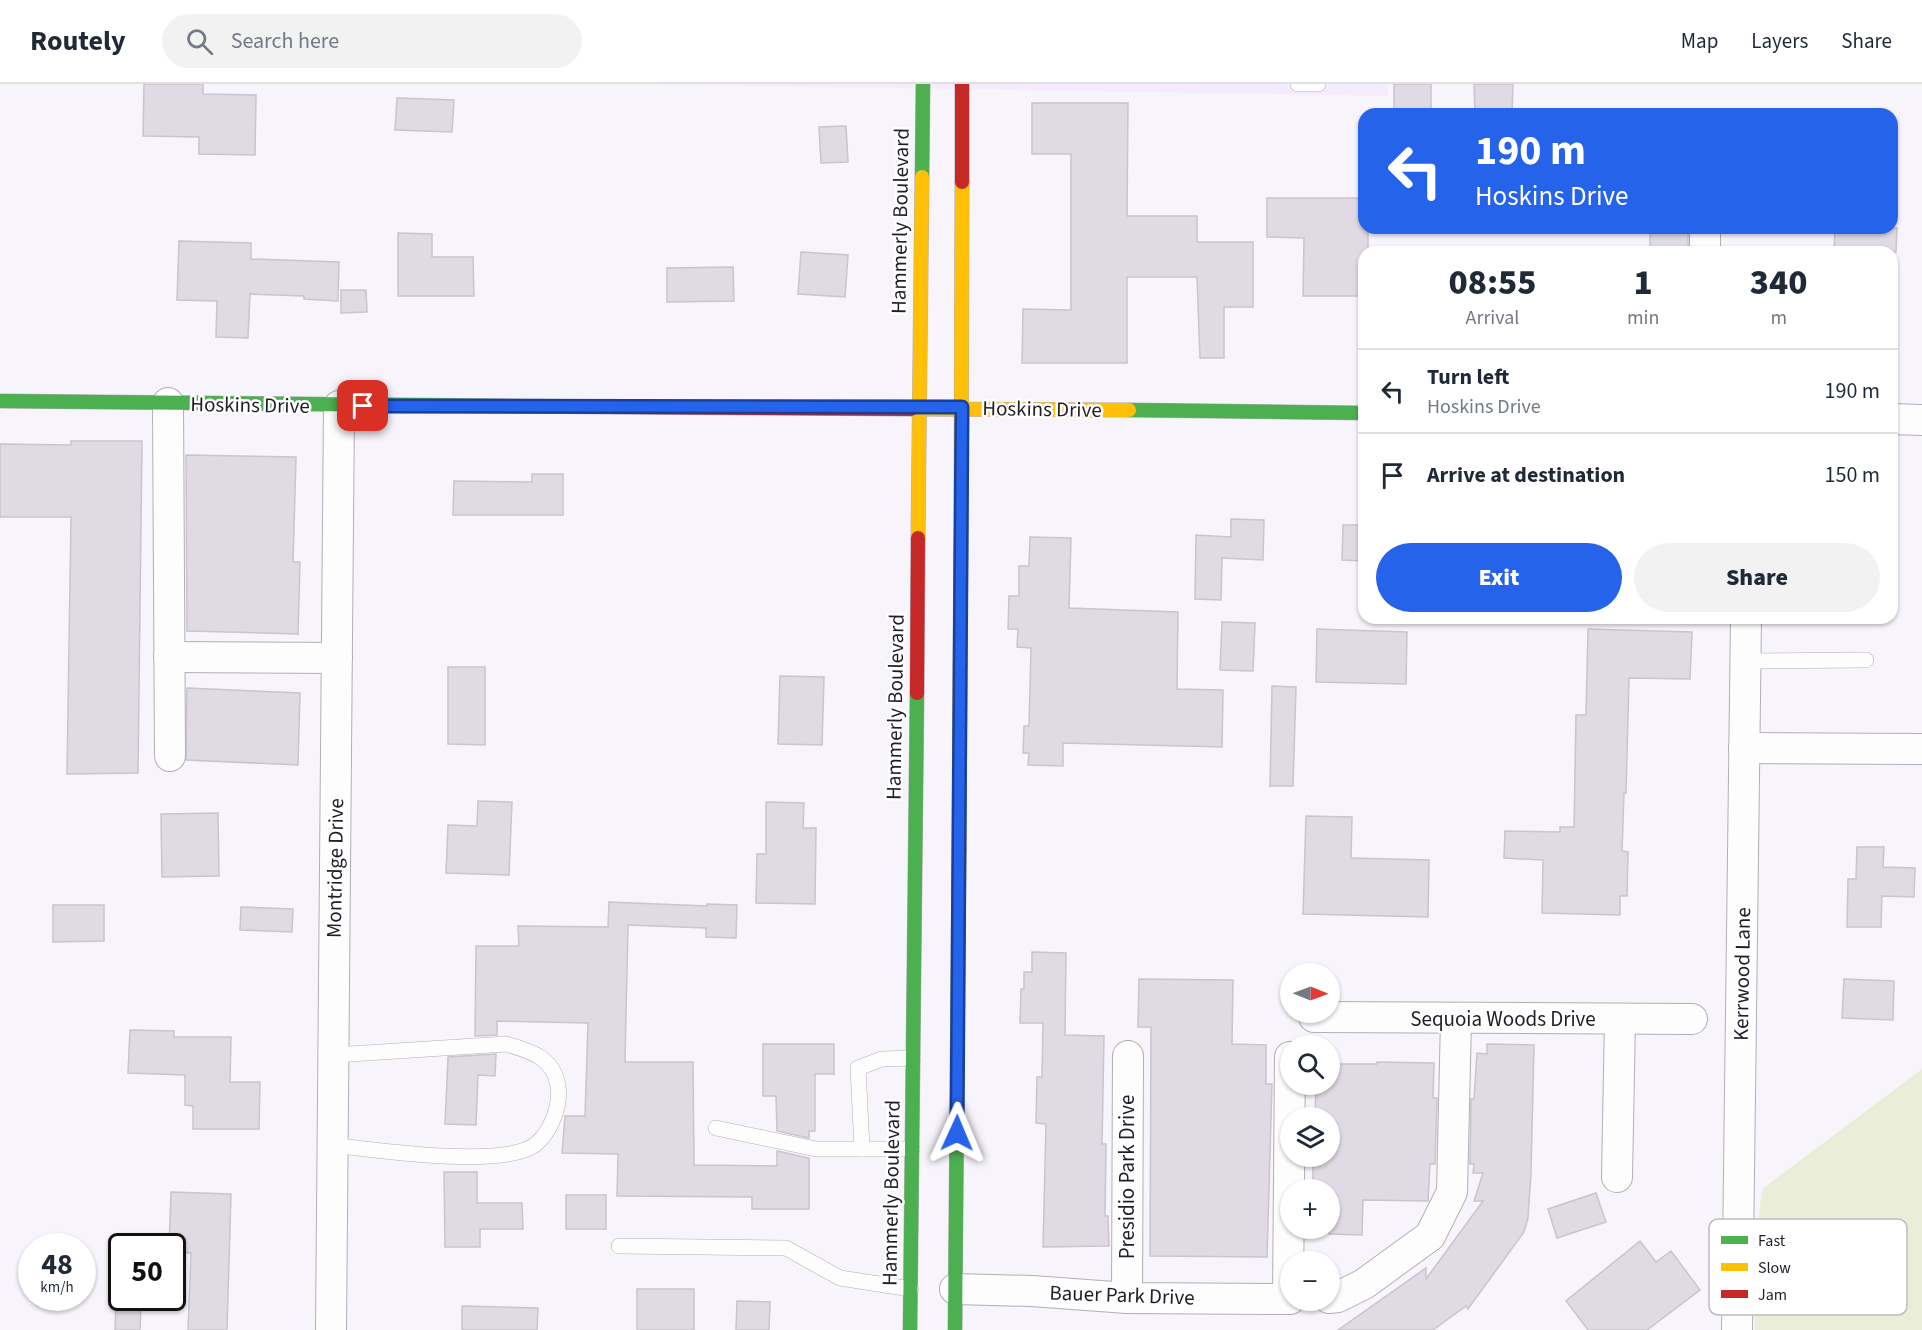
<!DOCTYPE html>
<meta charset="utf-8">
<style>
body{margin:0;font-family:"Source Sans 3",sans-serif;background:#f2f2f3;color:#1f2937;height:100vh;display:flex;flex-direction:column;font-size:22px;white-space:nowrap}
*{box-sizing:border-box;margin:0}
p{font-size:20px;color:#747a83}
.icon{flex:none;width:33px;height:33px;fill:none;stroke:currentColor;stroke-width:2;stroke-linecap:round;stroke-linejoin:round}
.map{position:relative;flex:1;overflow:hidden}
.drawer{position:absolute;left:1358px;top:162px;width:540px;height:378px;display:flex;flex-direction:column;background:#fff;border-radius:18px;box-shadow:0 2px 4px #0004}
.drawer>*{flex:none}
.top-card{position:absolute;left:1358px;top:24px;width:540px;height:126px;border-radius:18px;box-shadow:0 2px 4px #0004;background:#2563eb;color:#fff;overflow:hidden}
.needle{width:39px;rotate:91deg}
.controls{position:absolute;left:1280px;top:879px;display:grid;gap:12px}
.controls a{display:grid;place-items:center;width:60px;height:60px;border-radius:50%;background:#fff;box-shadow:0 2px 4px #0004;font-size:30px}
.speed{position:absolute;left:18px;top:1149px;display:flex;gap:12px;font-size:30px;font-weight:700;text-align:center}
.speed>*{display:grid;place-content:center;width:78px;height:78px;border-radius:50%;background:#fff;box-shadow:0 2px 4px #0004;line-height:1}
.speed small{font-size:15px;font-weight:400}
.speed .limit{border:3px solid #111;border-radius:9px;background:#fff;color:#111}
.pin{position:absolute;display:grid;place-items:center;width:51px;height:51px;color:#fff;margin:-26px;border-radius:12px;box-shadow:0 3px 9px #0006}
.me{position:absolute;width:66px;margin:-33px;rotate:1deg;stroke-linejoin:round;filter:drop-shadow(0 0 4px #0008)}
.turn{display:flex;align-items:center;gap:21px;height:126px;padding:0 18px;font-size:27px}
.turn .icon{width:78px;height:78px;stroke-width:2.5}
.turn b{display:block;font-size:42px;line-height:51px}
.eta{display:flex;justify-content:space-evenly;align-items:center;height:102px;text-align:center}
.eta b{font-size:36px;font-weight:800;line-height:42px}
.primary-button{display:flex;gap:12px;margin-top:auto;padding:12px 18px}
.primary-button a{flex:1;height:69px;border-radius:36px;background:#2563eb;color:#fff;font-size:24px;font-weight:800;line-height:69px;text-align:center}
.primary-button a+a{background:#f2f2f3;color:#1f2937}
ul{padding:0;list-style:none}
li{display:flex;align-items:center;gap:18px;height:84px;padding:0 18px;border-top:2px solid #e0e1e3}
li div{flex:1}
li b{display:block;font-size:22px}
li em{font-style:normal}
header{display:flex;align-items:center;gap:36px;box-sizing:border-box;height:84px;padding:0 30px;background:#fff;border-bottom:2px solid #e0e1e3}
header strong{font-size:28px}
nav{display:flex;gap:33px;margin-inline-start:auto;font-size:21px}
.search{width:420px;height:54px;background:#f2f2f3;display:flex;align-items:center;gap:15px;box-sizing:border-box;padding:0 21px;border-radius:33px;color:#747a83;font-size:22px}
.map>svg:first-child{display:block}
.built{fill:#f4ecfd}
.green{fill:#eaeed9}
.building{fill:#dfdae4;stroke:#c9c4cd;stroke-width:1.5}
.lines{fill:none;stroke-linecap:round;stroke-linejoin:round}
.lane-casing{stroke:#b2aeb7;stroke-width:16}
.street-casing{stroke:#b2aeb7;stroke-width:32}
.fast-casing{stroke:#b2aeb7;stroke-width:15}
.slow-casing{stroke:#b2aeb7;stroke-width:15}
.jam-casing{stroke:#b2aeb7;stroke-width:15}
.lane{stroke:#fefdfe;stroke-width:15}
.street{stroke:#fefdfe;stroke-width:30}
.fast{stroke:#4caf50;stroke-width:14}
.slow{stroke:#ffc107;stroke-width:14}
.jam{stroke:#c62828;stroke-width:14}
.route-casing{stroke:#184099;stroke-width:15}
.route{stroke:#2563eb;stroke-width:10}
.labels{text-anchor:middle;stroke-width:5;stroke-linejoin:round;paint-order:stroke}
.street-label{font-size:21px;fill:#221c28;stroke:#fff}
.key{fill:#fff;stroke:#bdbbbe;stroke-width:1.5}
.key-label{font-size:16px;fill:#221c28}
</style>
<header>
<strong>Routely</strong>
<div class="search"><svg class="icon" aria-label="search" viewBox="0 0 24 24"><circle cx="10" cy="10" r="6"/><path d="M15 15l6 6"/></svg>Search here</div>
<nav><a>Map</a><a>Layers</a><a>Share</a></nav>
</header>
<div class="map">
<svg width="1922" height="1246" viewBox="0 0 1922 1246">
<rect width="100%" height="100%" fill="#f7f4fb"/>
<path class="built" d="M 654,0 L 1388,0 L 1388,12 Z"/>
<path class="green" d="M 1922,985 L 1922,1246 L 1755,1246 L 1753,1189 L 1762,1105 Z"/>
<g class="building">
<path d="M 144,0 L 203,0 L 203,10 L 256,11 L 255,71 L 199,70 L 199,53 L 143,52 Z"/>
<rect x="1394" y="0" width="37" height="30"/>
<path d="M 1474,0 L 1513,0 L 1512,30 L 1475,30 Z"/>
<path d="M 397,14 L 454,16 L 452,48 L 395,46 Z"/>
<path d="M 1032,19 L 1128,19 L 1127,132 L 1197,132 L 1197,158 L 1253,158 L 1253,223 L 1224,223 L 1224,274 L 1200,274 L 1197,193 L 1127,193 L 1127,279 L 1022,279 L 1023,225 L 1071,226 L 1071,70 L 1032,70 Z"/>
<path d="M 846,42 L 848,78 L 821,79 L 819,43 Z"/>
<path d="M 1267,114 L 1364,114 L 1364,144 L 1368,144 L 1368,168 L 1364,168 L 1364,212 L 1303,212 L 1304,154 L 1267,153 Z"/>
<rect x="1650" y="144" width="38" height="24"/>
<path d="M 1835,144 L 1897,144 L 1896,168 L 1834,168 Z"/>
<path d="M 398,149 L 432,150 L 432,173 L 473,173 L 474,212 L 398,212 Z"/>
<path d="M 179,157 L 251,159 L 251,175 L 339,178 L 338,217 L 304,215 L 304,212 L 250,210 L 248,254 L 216,253 L 217,217 L 177,216 Z"/>
<path d="M 801,168 L 848,171 L 845,213 L 798,210 Z"/>
<path d="M 733,183 L 734,217 L 667,218 L 667,184 Z"/>
<path d="M 341,206 L 366,206 L 367,228 L 341,229 Z"/>
<path d="M 71,357 L 142,357 L 138,689 L 67,690 L 71,433 L 0,433 L 0,360 L 71,361 Z"/>
<path d="M 186,371 L 296,373 L 293,478 L 300,478 L 298,550 L 187,547 Z"/>
<path d="M 532,390 L 563,390 L 563,431 L 453,431 L 454,397 L 532,398 Z"/>
<path d="M 1231,435 L 1264,436 L 1263,476 L 1222,474 L 1221,516 L 1195,515 L 1196,451 L 1231,453 Z"/>
<path d="M 1343,441 L 1364,441 L 1364,477 L 1342,476 Z"/>
<path d="M 1030,453 L 1071,454 L 1069,524 L 1178,528 L 1177,605 L 1223,606 L 1222,663 L 1063,659 L 1063,682 L 1028,681 L 1029,669 L 1023,669 L 1024,642 L 1029,642 L 1031,564 L 1017,563 L 1018,545 L 1008,545 L 1009,512 L 1019,512 L 1019,482 L 1029,482 Z"/>
<path d="M 1222,538 L 1255,539 L 1253,587 L 1220,586 Z"/>
<path d="M 1317,545 L 1407,548 L 1406,600 L 1316,598 Z"/>
<path d="M 1588,545 L 1692,548 L 1690,595 L 1629,594 L 1626,709 L 1624,709 L 1622,767 L 1628,768 L 1627,812 L 1620,812 L 1620,831 L 1542,829 L 1543,776 L 1504,774 L 1505,747 L 1560,748 L 1560,743 L 1574,743 L 1576,631 L 1586,631 Z"/>
<path d="M 448,583 L 485,583 L 485,661 L 448,660 Z"/>
<path d="M 780,592 L 824,593 L 822,661 L 778,660 Z"/>
<path d="M 1272,602 L 1296,603 L 1293,702 L 1270,702 Z"/>
<path d="M 187,604 L 300,609 L 298,681 L 186,676 Z"/>
<path d="M 478,717 L 512,718 L 509,791 L 446,789 L 448,741 L 477,742 Z"/>
<path d="M 766,718 L 804,719 L 803,744 L 816,744 L 815,820 L 756,819 L 757,770 L 766,770 Z"/>
<path d="M 218,729 L 219,792 L 162,793 L 161,730 Z"/>
<path d="M 1306,732 L 1352,733 L 1351,774 L 1429,776 L 1428,833 L 1303,830 Z"/>
<path d="M 1857,763 L 1884,763 L 1883,783 L 1915,784 L 1914,813 L 1882,812 L 1881,843 L 1847,843 L 1848,795 L 1856,795 Z"/>
<path d="M 609,818 L 707,822 L 707,820 L 737,821 L 736,854 L 706,853 L 706,844 L 628,841 L 625,978 L 693,978 L 694,1081 L 777,1082 L 777,1067 L 809,1074 L 809,1125 L 752,1125 L 752,1113 L 617,1112 L 618,1070 L 562,1069 L 565,1032 L 585,1032 L 588,939 L 497,937 L 497,951 L 475,952 L 476,862 L 519,862 L 518,842 L 608,843 Z"/>
<path d="M 53,821 L 104,821 L 104,857 L 53,858 Z"/>
<path d="M 241,823 L 293,825 L 292,848 L 240,846 Z"/>
<path d="M 1032,868 L 1066,869 L 1065,951 L 1104,952 L 1102,1060 L 1106,1060 L 1105,1132 L 1108,1132 L 1109,1162 L 1043,1163 L 1046,1040 L 1036,1039 L 1037,993 L 1042,993 L 1043,939 L 1020,939 L 1021,905 L 1024,905 L 1024,888 L 1032,888 Z"/>
<path d="M 1139,895 L 1233,896 L 1232,960 L 1266,961 L 1266,1000 L 1272,1000 L 1267,1173 L 1150,1172 L 1151,943 L 1138,943 Z"/>
<path d="M 1844,895 L 1894,897 L 1893,936 L 1842,934 Z"/>
<path d="M 130,946 L 174,947 L 174,953 L 231,953 L 230,998 L 260,998 L 259,1045 L 193,1045 L 193,1022 L 185,1021 L 185,991 L 128,989 Z"/>
<path d="M 763,960 L 834,960 L 834,990 L 815,990 L 815,1047 L 809,1047 L 809,1054 L 777,1047 L 776,1012 L 763,1012 Z"/>
<path d="M 1487,960 L 1534,961 L 1531,1089 L 1528,1134 L 1524,1148 L 1468,1225 L 1466,1222 L 1433,1246 L 1338,1246 L 1426,1184 L 1426,1195 L 1483,1117 L 1474,1117 L 1483,1089 L 1473,1089 L 1474,1080 L 1470,1080 L 1471,1015 L 1474,1015 L 1477,969 L 1487,970 Z"/>
<path d="M 496,970 L 495,992 L 478,991 L 476,1041 L 445,1040 L 448,973 Z"/>
<path d="M 1377,978 L 1434,979 L 1433,1014 L 1437,1014 L 1435,1080 L 1430,1080 L 1428,1117 L 1363,1116 L 1362,1151 L 1329,1150 L 1329,1106 L 1313,1102 L 1313,1072 L 1329,1072 L 1329,1034 L 1315,1034 L 1316,1000 L 1329,1000 L 1329,980 L 1377,980 Z"/>
<path d="M 444,1088 L 477,1088 L 477,1119 L 522,1119 L 523,1145 L 480,1145 L 480,1163 L 445,1163 Z"/>
<path d="M 171,1108 L 231,1110 L 227,1246 L 188,1246 L 191,1169 L 172,1168 L 172,1162 L 169,1162 Z"/>
<path d="M 1596,1109 L 1606,1138 L 1557,1154 L 1548,1125 Z"/>
<rect x="566" y="1111" width="40" height="34"/>
<path d="M 1640,1157 L 1656,1178 L 1671,1167 L 1700,1206 L 1647,1246 L 1588,1246 L 1566,1217 Z"/>
<rect x="637" y="1205" width="57" height="41"/>
<path d="M 737,1217 L 770,1218 L 769,1246 L 736,1246 Z"/>
<path d="M 116,1219 L 141,1220 L 140,1246 L 115,1246 Z"/>
<path d="M 462,1222 L 538,1224 L 537,1246 L 462,1246 Z"/>
</g>
<g class="lines">
<defs>
<g id="lane">
<path d="M 1298,0 L 1318,0"/>
<path d="M 1746,577 L 1866,576"/>
<path d="M 716,1044 L 816,1065 L 912,1065"/>
<path d="M 333,1061 C 374,1066 506,1085 536,1060 C 551,1047 561,1022 558,1002 C 554,974 531,967 506,960 L 334,971"/>
<path d="M 862,1065 L 858,984 L 882,975 L 913,974"/>
<path d="M 619,1162 L 786,1164 L 840,1194 L 911,1205"/>
</g>
<g id="street">
<path d="M 1705,168 L 1705,144"/>
<path d="M 168,319 L 170,672"/>
<path d="M 1892,335 L 1922,336"/>
<path d="M 169,573 L 337,574"/>
<path d="M 1744,664 L 1922,665"/>
<path d="M 1314,933 L 1692,935"/>
<path d="M 1617,1093 L 1620,935"/>
<path d="M 955,1205 L 1032,1207 L 1127,1214 L 1290,1215"/>
<path d="M 1127,1214 L 1128,972"/>
<path d="M 1329,1214 L 1338,1213 L 1364,1200 L 1430,1152 L 1452,1108 L 1456,935"/>
<path d="M 1288,1215 L 1290,973"/>
<path d="M 331,1246 L 339,322"/>
<path d="M 1737,1246 L 1746,534"/>
</g>
<g id="fast">
<path d="M 922,93 L 923,0"/>
<path d="M 0,317 L 616,323"/>
<path d="M 1129,326 L 1364,329"/>
<path d="M 910,1246 L 917,609"/>
<path d="M 955,1246 L 959,766"/>
</g>
<g id="slow">
<path d="M 911,325 L 1129,326"/>
<path d="M 961,445 L 962,98"/>
<path d="M 918,454 L 922,93"/>
<path d="M 959,766 L 960,582"/>
</g>
<g id="jam">
<path d="M 962,0 L 962,98"/>
<path d="M 616,323 L 911,325"/>
<path d="M 960,582 L 961,445"/>
<path d="M 917,609 L 918,454"/>
</g>
</defs>
<use href="#lane" class="lane-casing"/>
<use href="#street" class="street-casing"/>
<use href="#fast" class="fast-casing"/>
<use href="#slow" class="slow-casing"/>
<use href="#jam" class="jam-casing"/>
<use href="#lane" class="lane"/>
<use href="#street" class="street"/>
<use href="#fast" class="fast"/>
<use href="#slow" class="slow"/>
<use href="#jam" class="jam"/>
</g>
<g class="lines">
<defs>
<path id="route" d="M 363,322 L 962,323 L 957,1049"/>
</defs>
<use href="#route" class="route-casing"/>
<use href="#route" class="route"/>
</g>
<g class="labels">
<g class="street-label">
<text transform="translate(900 137) rotate(-89)" y="7">Hammerly Boulevard</text>
<text transform="translate(250 321) rotate(1)" y="7">Hoskins Drive</text>
<text transform="translate(1042 325) rotate(1)" y="7">Hoskins Drive</text>
<text transform="translate(895 623) rotate(-89)" y="7">Hammerly Boulevard</text>
<text transform="translate(335 784) rotate(-89)" y="7">Montridge Drive</text>
<text transform="translate(1742 890) rotate(-89)" y="7">Kerrwood Lane</text>
<text x="1503" y="942">Sequoia Woods Drive</text>
<text transform="translate(1127 1093) rotate(-90)" y="7">Presidio Park Drive</text>
<text transform="translate(891 1109) rotate(-89)" y="7">Hammerly Boulevard</text>
<text transform="translate(1122 1211) rotate(2)" y="7">Bauer Park Drive</text>
</g>
</g>
<rect x="1709" y="1135" width="198" height="96" rx="9" class="key"/>
<rect x="1721" y="1152" width="27" height="8" fill="#4caf50"/>
<rect x="1721" y="1179" width="27" height="8" fill="#ffc107"/>
<rect x="1721" y="1206" width="27" height="8" fill="#c62828"/>
<g class="key-label">
<text x="1758" y="1162">Fast</text>
<text x="1758" y="1189">Slow</text>
<text x="1758" y="1216">Jam</text>
</g>
</svg>
<div class="controls">
<a><svg class="needle" viewBox="-14 -14 28 28"><path d="M0-13l5 13h-10z" fill="#e53935"/><path d="M0 13l5-13h-10z" fill="#747a83"/></svg></a>
<a><svg class="icon" aria-label="search" viewBox="0 0 24 24"><circle cx="10" cy="10" r="6"/><path d="M15 15l6 6"/></svg></a>
<a><svg class="icon" aria-label="layers" viewBox="0 0 24 24"><path d="M12 4l9 5-9 5-9-5zM3 14l9 5 9-5"/></svg></a>
<a>+</a>
<a>−</a>
</div>
<div class="speed"><div>48<small>km/h</small></div><div class="limit">50</div></div>
<div class="pin" style="left:363px;top:322px;background:#d93025"><svg class="icon" aria-label="arrive" viewBox="0 0 24 24"><path d="M6 21V4h12l-3 4 3 4H6"/></svg></div>
<svg class="me" style="left:957px;top:1049px" viewBox="-20 -20 40 40"><path d="M0-17L14 15 0 8-14 15z" fill="#2563eb" stroke="#fff" stroke-width="4"/></svg>
<div class="top-card">
<div class="turn"><svg class="icon" aria-label="left" viewBox="0 0 24 24"><path d="M17 20v-9H6M10 6l-5 5 5 5"/></svg><div><b>190 m</b>Hoskins Drive</div></div>
</div>
<section class="drawer">
<div class="eta">
<div><b>08:55</b><p>Arrival</p></div>
<div><b>1</b><p>min</p></div>
<div><b>340</b><p>m</p></div>
</div>
<ul>
<li><svg class="icon" aria-label="left" viewBox="0 0 24 24"><path d="M17 20v-9H6M10 6l-5 5 5 5"/></svg><div><b>Turn left</b><p>Hoskins Drive</p></div><em>190 m</em></li>
<li><svg class="icon" aria-label="arrive" viewBox="0 0 24 24"><path d="M6 21V4h12l-3 4 3 4H6"/></svg><div><b>Arrive at destination</b></div><em>150 m</em></li>
</ul>
<div class="primary-button"><a>Exit</a><a>Share</a></div>
</section>
</div>
